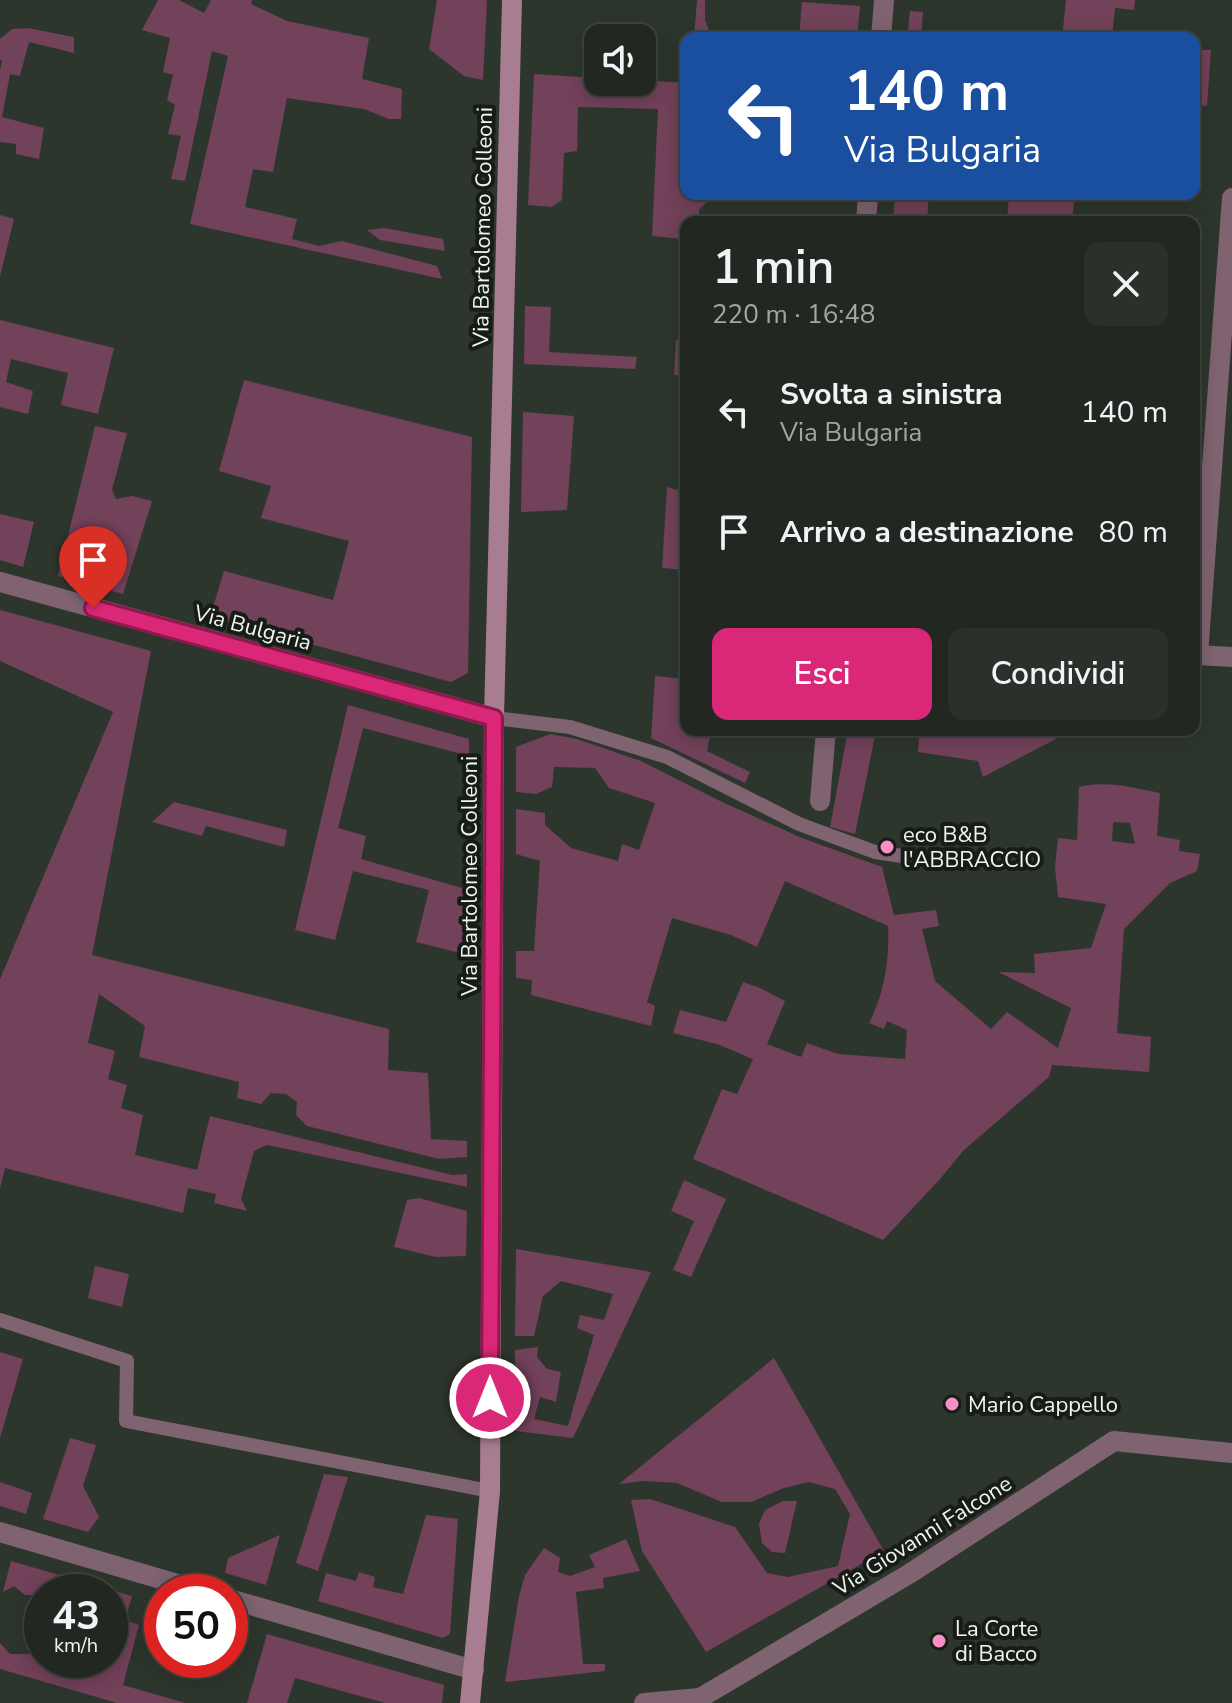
<!DOCTYPE html>
<html lang="it">
<meta charset="utf-8">
<style>
body{margin:0;font-family:"Nunito Sans",sans-serif;background:#2a302a;color:#f1f3f6;height:100vh;display:flex;flex-direction:column;font-size:30px;white-space:nowrap}
*{box-sizing:border-box;margin:0}
p{font-size:26px;color:#a2a6a5}
.icon{flex:none;width:44px;height:44px;fill:none;stroke:currentColor;stroke-width:2;stroke-linecap:round;stroke-linejoin:round}
.map{position:relative;flex:1;overflow:hidden}
.details{position:absolute;left:680px;top:216px;width:520px;height:520px;display:flex;flex-direction:column;background:#222821;border-radius:16px;box-shadow:0 4px 20px #0003,0 0 0 2px #3f443f}
.details>*{flex:none}
.guide{position:absolute;left:680px;top:32px;width:520px;height:168px;border-radius:16px;box-shadow:0 4px 20px #0003,0 0 0 2px #3f443f;background:#1a4fa0;color:#fff;overflow:hidden}
.buttons{position:absolute;left:584px;top:24px;display:grid;gap:16px}
.buttons a{display:grid;place-items:center;width:72px;height:72px;border-radius:16px;background:#222821;box-shadow:0 4px 20px #0003,0 0 0 2px #3f443f;font-size:40px}
.speed{position:absolute;left:24px;top:1574px;display:flex;gap:16px;font-size:40px;font-weight:700;text-align:center}
.speed>*{display:grid;place-content:center;width:104px;height:104px;border-radius:50%;background:#222821;box-shadow:0 4px 20px #0003,0 0 0 2px #3f443f;line-height:1}
.speed small{font-size:20px;font-weight:400}
.speed .limit{border:12px solid #d22;background:#fff;color:#111}
.pin{position:absolute;display:grid;place-items:center;width:68px;height:68px;color:#fff;margin:-82px -34px;border-radius:50% 50% 50% 0;rotate:-45deg;box-shadow:0 0 8px #0007}
.pin .icon{rotate:45deg}
.me{position:absolute;width:88px;margin:-44px;rotate:0deg;stroke-linejoin:round;filter:drop-shadow(0 0 6px #0008)}
.turn{display:flex;align-items:center;gap:28px;height:168px;padding:0 32px;font-size:36px}
.turn .icon{width:104px;height:104px;stroke-width:2.5}
.turn b{display:block;font-size:56px;line-height:68px}
.round{display:grid;place-items:center;flex:none;width:84px;height:84px;border-radius:16px;background:#2a302a}
.summary{display:flex;align-items:center;justify-content:space-between;height:136px;padding:0 32px}
h1{font-size:48px;font-weight:600;line-height:60px}
.button{display:flex;gap:16px;margin-top:auto;padding:16px 32px}
.button a{flex:1;height:92px;border-radius:16px;background:#db2777;color:#fff;font-size:32px;font-weight:600;line-height:92px;text-align:center}
.button a+a{background:#2a302a;color:#f1f3f6}
ul{padding:0;list-style:none}
li{display:flex;align-items:center;gap:24px;height:120px;padding:0 32px}
li div{flex:1}
li b{display:block;font-size:30px}
li em{font-style:normal}
.map>svg:first-child{display:block}
.green{fill:#72415a;fill-rule:evenodd}
.lines{fill:none;stroke-linecap:round;stroke-linejoin:round}
.lane{stroke:#7f6370;stroke-width:14}
.street{stroke:#7f6370;stroke-width:20}
.secondary{stroke:#a97d91;stroke-width:20}
.route-casing{stroke:#8e194d;stroke-width:20}
.route{stroke:#db2777;stroke-width:14}
.poi-dot{fill:#fa8fc6;stroke:#181c17;stroke-width:3}
.labels{text-anchor:middle;stroke-width:8;stroke-linejoin:round;paint-order:stroke}
.street-label{font-size:22px;fill:#eff5ef;stroke:#181c17}
.poi-label{font-size:22px;fill:#eff5ef;stroke:#181c17;text-anchor:start}
</style>
<div class="map">
<svg width="1232" height="1703" viewBox="0 0 1232 1703">
<rect width="100%" height="100%" fill="#2d362c"/>
<g class="green">
<path d="M 158,0 L 179,0 L 204,13 L 211,0 L 252,0 L 251,4 L 287,21 L 369,38 L 362,79 L 402,89 L 401,119 L 389,119 L 364,109 L 287,98 L 273,172 L 253,169 L 245,207 L 297,219 L 292,239 L 319,246 L 342,241 L 437,266 L 442,279 L 190,224 L 228,56 L 212,51 L 185,181 L 171,179 L 181,136 L 168,134 L 175,105 L 167,100 L 173,75 L 163,72 L 170,38 L 142,30 Z"/>
<path d="M 437,0 L 487,0 L 483,80 L 464,76 L 429,49 Z"/>
<path d="M 697,0 L 705,0 L 705,20 L 712,38 L 694,38 Z"/>
<path d="M 1066,0 L 1135,0 L 1134,10 L 1115,8 L 1112,38 L 1062,38 Z"/>
<path d="M 802,2 L 860,6 L 857,38 L 799,38 Z"/>
<path d="M 910,11 L 923,12 L 921,38 L 907,38 Z"/>
<path d="M 28,28 L 74,37 L 74,53 L 29,42 L 20,76 L 10,74 L 2,117 L 44,128 L 39,159 L 16,154 L 16,144 L 0,142 L 0,70 L 2,61 L 0,59 L 0,39 L 12,29 Z"/>
<path d="M 1194,50 L 1211,50 L 1207,106 L 1194,105 Z"/>
<path d="M 534,74 L 598,78 L 598,82 L 642,82 L 642,80 L 686,83 L 686,194 L 713,195 L 699,210 L 699,222 L 686,222 L 686,304 L 678,303 L 682,239 L 652,236 L 658,109 L 578,107 L 577,151 L 564,153 L 562,200 L 552,207 L 528,205 Z"/>
<path d="M 895,194 L 929,194 L 927,222 L 893,222 Z"/>
<path d="M 1009,194 L 1075,194 L 1072,222 L 1007,222 Z"/>
<path d="M 0,215 L 14,219 L 0,276 Z"/>
<path d="M 1153,218 L 1198,219 L 1194,266 L 1194,222 L 1153,222 Z"/>
<path d="M 384,228 L 443,239 L 445,251 L 380,240 L 367,230 Z"/>
<path d="M 525,306 L 551,307 L 549,352 L 637,357 L 635,369 L 524,364 Z"/>
<path d="M 0,320 L 114,348 L 98,414 L 61,405 L 68,373 L 11,359 L 6,382 L 33,391 L 28,414 L 0,407 Z"/>
<path d="M 676,340 L 686,341 L 686,376 L 674,375 Z"/>
<path d="M 244,380 L 472,437 L 468,673 L 451,682 L 210,617 L 224,571 L 333,600 L 349,541 L 261,518 L 271,486 L 219,471 Z"/>
<path d="M 523,412 L 574,416 L 567,510 L 521,512 Z"/>
<path d="M 95,426 L 127,433 L 112,490 L 116,499 L 132,496 L 152,501 L 123,594 L 58,576 Z"/>
<path d="M 667,487 L 681,491 L 686,501 L 686,570 L 662,568 Z"/>
<path d="M 0,514 L 34,522 L 23,567 L 0,560 Z"/>
<path d="M 0,610 L 151,651 L 92,955 L 389,1029 L 388,1070 L 428,1073 L 431,1139 L 467,1141 L 467,1157 L 439,1159 L 307,1126 L 296,1115 L 297,1102 L 286,1094 L 271,1093 L 261,1104 L 237,1098 L 239,1082 L 139,1057 L 145,1026 L 99,994 L 88,1043 L 115,1051 L 108,1079 L 127,1085 L 121,1108 L 143,1115 L 135,1155 L 197,1170 L 210,1116 L 452,1175 L 467,1174 L 467,1187 L 267,1145 L 254,1151 L 241,1199 L 247,1211 L 214,1203 L 216,1194 L 188,1188 L 183,1213 L 5,1168 L 0,1188 L 0,979 L 113,712 L 0,661 Z"/>
<path d="M 655,676 L 686,679 L 686,730 L 711,732 L 707,751 L 750,772 L 745,783 L 651,738 Z"/>
<path d="M 348,705 L 469,739 L 469,756 L 363,728 L 338,828 L 366,836 L 361,859 L 469,890 L 468,955 L 416,942 L 429,890 L 353,871 L 335,940 L 295,930 Z"/>
<path d="M 848,730 L 876,731 L 855,834 L 830,827 Z"/>
<path d="M 887,730 L 1073,730 L 983,777 L 978,761 L 918,752 L 919,737 L 887,732 Z"/>
<path d="M 550,734 L 577,739 L 641,761 L 720,801 L 802,838 L 882,867 L 894,915 L 936,910 L 939,926 L 922,929 L 935,981 L 991,1029 L 1007,1012 L 1058,1048 L 1071,1008 L 998,972 L 1035,973 L 1034,954 L 1091,948 L 1106,904 L 1058,897 L 1055,867 L 1058,838 L 1077,840 L 1079,787 C 1105,780 1135,788 1160,793 L 1157,836 L 1180,840 L 1179,851 L 1200,854 L 1197,871 L 1170,883 L 1124,929 L 1117,1033 L 1151,1037 L 1149,1072 L 1052,1065 L 1049,1077 L 964,1150 L 940,1179 L 883,1240 L 693,1159 L 722,1089 L 737,1094 L 753,1059 L 717,1044 L 673,1033 L 680,1010 L 726,1022 L 743,982 L 760,988 L 785,1001 L 767,1044 L 801,1057 L 807,1043 L 838,1054 L 905,1059 L 907,1030 L 887,1021 L 884,1029 L 869,1023 C 884,995 890,958 888,926 L 785,881 L 757,947 L 731,935 L 672,918 L 647,1002 L 655,1006 L 651,1026 L 531,995 L 532,980 L 516,978 L 516,951 L 534,951 L 540,861 L 516,854 L 516,809 L 545,813 L 545,825 L 571,848 L 618,861 L 622,844 L 639,850 L 655,803 L 609,788 L 595,768 L 554,767 L 552,787 L 536,794 L 516,792 L 516,747 ZM 1113,822 L 1130,823 L 1135,844 L 1112,841 Z"/>
<path d="M 174,802 L 287,830 L 284,847 L 206,826 L 202,836 L 152,822 Z"/>
<path d="M 684,1180 L 726,1199 L 691,1277 L 673,1270 L 694,1221 L 671,1211 Z"/>
<path d="M 419,1198 L 467,1211 L 466,1256 L 436,1257 L 394,1247 L 407,1200 Z"/>
<path d="M 516,1249 L 651,1272 L 573,1438 L 515,1431 L 515,1350 L 538,1347 L 537,1357 L 547,1369 L 561,1372 L 556,1402 L 540,1397 L 534,1419 L 568,1426 L 594,1335 L 577,1328 L 580,1315 L 604,1320 L 613,1294 L 561,1281 L 543,1296 L 534,1336 L 515,1336 Z"/>
<path d="M 95,1266 L 129,1274 L 122,1307 L 88,1298 Z"/>
<path d="M 0,1352 L 23,1359 L 0,1438 Z"/>
<path d="M 774,1358 L 884,1551 L 706,1652 L 642,1551 L 631,1500 L 650,1499 L 735,1527 L 767,1573 L 788,1577 L 838,1566 L 850,1514 L 835,1489 L 809,1482 L 784,1488 L 751,1502 L 722,1502 L 677,1483 L 643,1481 L 619,1484 Z"/>
<path d="M 70,1438 L 96,1445 L 83,1486 L 99,1517 L 88,1532 L 43,1519 Z"/>
<path d="M 324,1474 L 348,1477 L 318,1571 L 296,1563 Z"/>
<path d="M 0,1482 L 32,1493 L 26,1514 L 0,1506 Z"/>
<path d="M 783,1501 L 797,1501 L 785,1553 L 772,1552 L 762,1543 L 759,1524 L 765,1510 Z"/>
<path d="M 426,1515 L 458,1519 L 450,1634 L 443,1638 L 318,1601 L 326,1573 L 356,1581 L 359,1572 L 375,1577 L 373,1587 L 403,1594 Z"/>
<path d="M 280,1535 L 266,1585 L 225,1573 L 228,1558 Z"/>
<path d="M 626,1539 L 640,1571 L 603,1578 L 604,1588 L 576,1592 L 583,1664 L 605,1664 L 605,1671 L 505,1682 L 519,1596 L 525,1575 L 544,1548 L 560,1558 L 558,1572 L 570,1576 L 595,1567 L 589,1555 Z"/>
<path d="M 11,1561 L 132,1596 L 125,1620 L 139,1625 L 123,1685 L 185,1703 L 117,1703 L 0,1669 L 0,1643 L 10,1654 L 32,1654 L 42,1664 C 58,1663 71,1660 81,1674 L 95,1670 L 95,1660 L 110,1660 L 110,1592 L 42,1592 L 42,1597 L 38,1595 L 25,1595 L 14,1586 L 3,1592 Z"/>
<path d="M 267,1634 L 444,1685 L 442,1703 L 385,1703 L 295,1678 L 287,1703 L 247,1703 Z"/>
</g>
<g class="lines">
<g class="lane">
<path d="M 494,718 L 570,727 L 667,757 L 799,824 L 875,852 L 922,859"/>
<path d="M 0,1320 L 127,1361 L 126,1421 L 490,1491"/>
</g>
<g class="street">
<path d="M 881,38 L 884,0"/>
<path d="M 1232,198 L 1198,655 L 1232,657"/>
<path d="M 866,222 L 868,194"/>
<path d="M 0,582 L 494,718"/>
<path d="M 820,801 L 826,730"/>
<path d="M 0,1532 L 205,1592"/>
<path d="M 230,1599 L 474,1670"/>
<path d="M 644,1703 L 700,1698 L 909,1574 L 1114,1441 L 1232,1453"/>
</g>
<path class="secondary" d="M 470,1703 L 490,1491 L 494,718 L 512,0"/>
</g>
<g class="lines">
<defs>
<path id="route" d="M 93,608 L 494,718 L 490,1398"/>
</defs>
<use href="#route" class="route-casing"/>
<use href="#route" class="route"/>
</g>
<g class="poi-dot">
<circle cx="887" cy="847" r="8"/>
<circle cx="952" cy="1404" r="8"/>
<circle cx="939" cy="1641" r="8"/>
</g>
<g class="labels">
<g class="street-label">
<text transform="translate(482 227) rotate(-89)" y="8">Via Bartolomeo Colleoni</text>
<text transform="translate(253 627) rotate(15)" y="8">Via Bulgaria</text>
<text transform="translate(469 876) rotate(-90)" y="8">Via Bartolomeo Colleoni</text>
<text transform="translate(922 1535) rotate(-32)" y="8">Via Giovanni Falcone</text>
</g>
<g class="poi-label">
<text x="903" y="842">eco B&amp;B<tspan x="903" dy="25">l'ABBRACCIO</tspan></text>
<text x="968" y="1412">Mario Cappello</text>
<text x="955" y="1636">La Corte<tspan x="955" dy="25">di Bacco</tspan></text>
</g>
</g>
</svg>
<div class="buttons">
<a><svg class="icon" aria-label="sound" viewBox="0 0 24 24"><path d="M4 9h4l5-4v14l-5-4H4zM17 9q2 3 0 6"/></svg></a>
</div>
<div class="speed"><div>43<small>km/h</small></div><div class="limit">50</div></div>
<div class="pin" style="left:93px;top:608px;background:#d93025"><svg class="icon" aria-label="arrive" viewBox="0 0 24 24"><path d="M6 21V4h12l-3 4 3 4H6"/></svg></div>
<svg class="me" style="left:490px;top:1398px" viewBox="-20 -20 40 40"><circle r="17" fill="#db2777" stroke="#fff" stroke-width="3"/><path d="M0-11L8 9 0 5-8 9z" fill="#fff"/></svg>
<div class="guide">
<div class="turn"><svg class="icon" aria-label="left" viewBox="0 0 24 24"><path d="M17 20v-9H6M10 6l-5 5 5 5"/></svg><div><b>140 m</b>Via Bulgaria</div></div>
</div>
<section class="details">
<div class="summary"><div><h1>1 min</h1><p>220 m · 16:48</p></div><a class="round"><svg class="icon" aria-label="close" viewBox="0 0 24 24"><path d="M6 6l12 12M18 6L6 18"/></svg></a></div>
<ul>
<li><svg class="icon" aria-label="left" viewBox="0 0 24 24"><path d="M17 20v-9H6M10 6l-5 5 5 5"/></svg><div><b>Svolta a sinistra</b><p>Via Bulgaria</p></div><em>140 m</em></li>
<li><svg class="icon" aria-label="arrive" viewBox="0 0 24 24"><path d="M6 21V4h12l-3 4 3 4H6"/></svg><div><b>Arrivo a destinazione</b></div><em>80 m</em></li>
</ul>
<div class="button"><a>Esci</a><a>Condividi</a></div>
</section>
</div>
